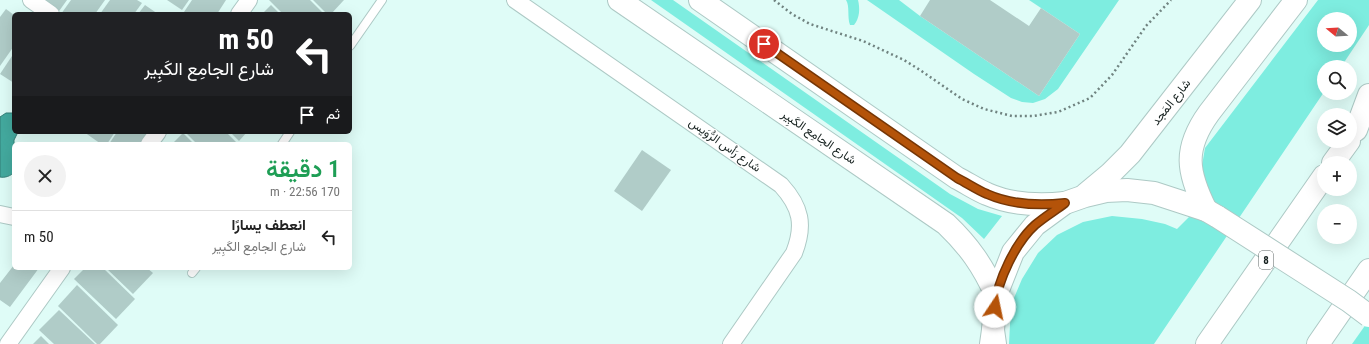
<!DOCTYPE html>
<html lang="ar">
<meta charset="utf-8">
<style>
body{margin:0;font-family:"Roboto Condensed",Vazirmatn,sans-serif;background:#f2f2f2;color:#222;direction:rtl;height:100vh;display:flex;flex-direction:column;font-size:15px;white-space:nowrap}
*{box-sizing:border-box;margin:0}
p{font-size:13px;color:#767676}
.icon{flex:none;width:22px;height:22px;fill:none;stroke:currentColor;stroke-width:2;stroke-linecap:round;stroke-linejoin:round}
.map{position:relative;flex:1;overflow:hidden;direction:ltr}
.sheet{position:absolute;left:12px;top:142px;width:340px;height:128px;display:flex;flex-direction:column;background:#fff;border-radius:6px;box-shadow:0 4px 16px #0002;direction:rtl}
.sheet>*{flex:none}
.hud{position:absolute;left:12px;top:12px;width:340px;height:122px;border-radius:6px;box-shadow:0 4px 16px #0002;direction:rtl;background:#202124;color:#fff;overflow:hidden}
.needle{width:26px;rotate:288deg}
.fabs{position:absolute;left:1317px;top:12px;display:grid;gap:8px}
.fabs a{display:grid;place-items:center;width:40px;height:40px;border-radius:50%;background:#fff;box-shadow:0 4px 16px #0002;font-size:20px}
.pin{position:absolute;display:grid;place-items:center;width:34px;height:34px;color:#fff;margin:-17px;border:2px solid #fff;border-radius:50%;box-shadow:0 1px 4px #0007}
.me{position:absolute;width:44px;margin:-22px;rotate:11deg;stroke-linejoin:round;filter:drop-shadow(0 0 3px #0008)}
.turn{display:flex;align-items:center;gap:14px;height:84px;padding:0 12px;font-size:18px}
.turn .icon{width:52px;height:52px;stroke-width:2.5}
.turn b{display:block;font-size:28px;line-height:34px}
.then{display:flex;align-items:center;height:38px;padding:0 12px;background:#0003;gap:8px;font-size:15px}
.round{display:grid;place-items:center;flex:none;width:42px;height:42px;border-radius:21px;background:#f2f2f2}
.head{display:flex;align-items:center;justify-content:space-between;height:68px;padding:0 12px}
h1{font-size:24px;font-weight:600;line-height:30px;color:#1e9e55}
ul{padding:0;list-style:none}
li{display:flex;align-items:center;gap:12px;height:52px;padding:0 12px;border-top:1px solid #e0e0e0}
li div{flex:1}
li b{display:block;font-size:15px}
li em{font-style:normal}
.map>svg:first-child{display:block}
.green{fill:#7eede0;fill-rule:evenodd}
.water{fill:#43a99e;stroke:#358078}
.building{fill:#b0ccc8}
.lines{fill:none;stroke-linecap:round;stroke-linejoin:round}
.lane-casing{stroke:#adc9c5;stroke-width:10}
.street-casing{stroke:#adc9c5;stroke-width:18}
.secondary-casing{stroke:#adc9c5;stroke-width:24}
.highway-casing{stroke:#adc9c5;stroke-width:24}
.path{stroke:#708380;stroke-width:2.5;stroke-dasharray:2 3;stroke-linecap:butt}
.lane{stroke:#fff;stroke-width:8}
.street{stroke:#fff;stroke-width:16}
.secondary{stroke:#fff;stroke-width:22}
.highway{stroke:#fff;stroke-width:22}
.secondary-bridge-casing{stroke:#adc9c5;stroke-width:24;stroke-linecap:butt}
.secondary-bridge{stroke:#fff;stroke-width:22}
.route-casing{stroke:#753606;stroke-width:10}
.route{stroke:#b45309;stroke-width:7}
.labels{text-anchor:middle;stroke-width:3;stroke-linejoin:round;paint-order:stroke}
.shield{fill:#fff;stroke:#5b6362;stroke-width:1}
.shield-label{font-size:11px;font-weight:bold;fill:#15201e}
.street-label{font-size:12px;fill:#15201e;stroke:#fff}
</style>
<div class="map">
<svg width="1369" height="344" viewBox="0 0 1369 344">
<rect width="100%" height="100%" fill="#dffcf7"/>
<g class="green">
<path d="M 651,0 L 673,0 L 950,194 L 978,209 L 1002,216 L 984,239 L 962,218 Z"/>
<path d="M 846,0 L 858,0 C 860,8 860,18 854,25 L 850,25 C 847,17 850,6 846,0 Z"/>
<path d="M 867,0 L 899,0 L 920,16 L 1039,96 L 1080,34 L 1029,0 L 1119,0 L 1058,89 L 1045,99 L 1033,103 L 1022,102 L 1011,98 L 974,74 Z"/>
<path d="M 1318,0 L 1369,0 L 1369,25 L 1341,67 L 1324,67 L 1324,92 L 1154,344 L 1009,344 L 1011,305 L 1022,279 L 1038,253 L 1057,235 L 1083,222 L 1112,216 L 1142,219 L 1165,224 L 1177,229 L 1211,195 L 1200,177 L 1205,148 ZM 1324,19 L 1350,19 L 1350,45 L 1324,45 Z"/>
<path d="M 1369,320 L 1369,344 L 1352,344 Z"/>
</g>
<path class="water" d="M 6,113 L 14,113 L 14,132 L 18,132 L 14,140 L 14,172 C 11,176 5,178 0,177 L 0,117 Z"/>
<g class="building">
<path d="M 37,0 L 67,0 L 57,14 Z"/>
<path d="M 71,0 L 105,0 L 95,14 L 61,14 Z"/>
<path d="M 110,0 L 137,0 L 142,3 L 134,14 L 100,14 Z"/>
<path d="M 167,0 L 189,0 L 182,10 Z"/>
<path d="M 192,0 L 226,0 L 217,14 L 186,14 L 184,12 Z"/>
<path d="M 269,0 L 310,0 L 324,14 L 283,14 Z"/>
<path d="M 313,0 L 344,0 L 331,14 L 327,14 Z"/>
<path d="M 930,0 L 990,0 L 1029,26 L 1041,8 L 1080,34 L 1039,96 L 920,16 Z"/>
<path d="M 145,5 L 158,14 L 138,14 Z"/>
<path d="M 271,5 L 280,14 L 262,14 Z"/>
<path d="M 6,9 L 14,15 L 14,46 L 0,66 L 0,17 Z"/>
<path d="M 14,53 L 14,83 L 0,74 Z"/>
<path d="M 84,132 L 115,132 L 107,144 L 101,144 Z"/>
<path d="M 117,132 L 152,132 L 143,144 L 109,144 Z"/>
<path d="M 185,132 L 226,132 L 238,144 L 197,144 Z"/>
<path d="M 230,132 L 247,132 L 239,141 Z"/>
<path d="M 183,133 L 194,144 L 172,144 Z"/>
<path d="M 642,150 L 671,170 L 642,211 L 614,191 Z"/>
<path d="M 14,265 L 14,268 L 39,268 L 10,307 L 0,300 L 0,283 Z"/>
<path d="M 85,268 L 103,268 L 135,299 L 116,319 L 74,279 Z"/>
<path d="M 106,268 L 147,268 L 153,273 L 133,294 Z"/>
<path d="M 77,285 L 118,325 L 100,344 L 97,344 L 58,306 Z"/>
<path d="M 59,310 L 95,344 L 54,344 L 39,330 Z"/>
<path d="M 41,336 L 49,344 L 33,344 Z"/>
</g>
<g class="lines">
<defs>
<g id="lane">
<path d="M 350,46 L 382,0"/>
<path d="M 282,144 L 290,132"/>
<path d="M 192,273 L 196,268"/>
</g>
<g id="street">
<path d="M 31,0 L 51,14"/>
<path d="M 515,0 L 781,185 C 801,207 805,225 794,253 L 731,344"/>
<path d="M 239,14 L 249,0"/>
<path d="M 149,144 L 158,132"/>
<path d="M 0,214 L 14,217"/>
<path d="M 8,344 L 62,268"/>
</g>
<g id="secondary">
<path d="M 619,0 L 946,224 C 969,246 983,266 996,295"/>
<path d="M 700,0 L 957,178 C 967,183 977,190 987,194 C 1012,205 1038,206 1065,203"/>
<path d="M 1086,194 L 1110,174 L 1130,154 L 1250,0"/>
<path d="M 1206,210 C 1187,172 1183,149 1209,113 L 1296,0"/>
<path d="M 995,344 L 993,330 L 996,295 L 1013,252 L 1035,225 L 1065,203 L 1085,196 L 1106,191 L 1127,190 L 1154,193 L 1206,210 L 1218,217"/>
</g>
<g id="highway">
<path d="M 1356,130 L 1369,95"/>
<path d="M 1333,163 L 1349,141"/>
<path d="M 991,344 L 993,330"/>
<path d="M 1207,344 L 1324,176"/>
<path d="M 1318,344 L 1369,270"/>
</g>
</defs>
<use href="#lane" class="lane-casing"/>
<use href="#street" class="street-casing"/>
<use href="#secondary" class="secondary-casing"/>
<use href="#highway" class="highway-casing"/>
<path class="path" d="M 774,0 L 792,14 L 810,24 L 863,41 L 904,60 L 920,70 L 962,99 L 984,109 L 1012,116 L 1033,116 L 1058,112 L 1090,98 L 1112,75 L 1146,26 L 1171,0"/>
<use href="#lane" class="lane"/>
<use href="#street" class="street"/>
<use href="#secondary" class="secondary"/>
<use href="#highway" class="highway"/>
<defs>
<path id="secondary-bridge" d="M 1218,217 L 1349,301 L 1369,316"/>
</defs>
<use href="#secondary-bridge" class="secondary-bridge-casing"/>
<use href="#secondary-bridge" class="secondary-bridge"/>
</g>
<g class="lines">
<defs>
<path id="route" d="M 764,44 L 957,178 C 967,183 977,190 987,194 C 1012,205 1038,206 1065,203 C 1056,210 1044,217 1035,225 C 1016,242 997,281 995,307"/>
</defs>
<use href="#route" class="route-casing"/>
<use href="#route" class="route"/>
</g>
<g class="labels">
<rect class="shield" x="1259" y="251" width="14" height="18" rx="3"/>
<g class="shield-label">
<text x="1266" y="264">8</text>
</g>
<g class="street-label">
<text transform="translate(1171 102) rotate(-52)" y="4">شارع المَجد</text>
<text transform="translate(819 137) rotate(34)" y="4">شارع الجامِع الكَبِير</text>
<text transform="translate(725 145) rotate(35)" y="4">شارع رَأس الرُّوَيس</text>
</g>
</g>
</svg>
<div class="fabs">
<a><svg class="needle" viewBox="-14 -14 28 28"><path d="M0-13l5 13h-10z" fill="#e53935"/><path d="M0 13l5-13h-10z" fill="#767676"/></svg></a>
<a><svg class="icon" aria-label="search" viewBox="0 0 24 24"><circle cx="10" cy="10" r="6"/><path d="M15 15l6 6"/></svg></a>
<a><svg class="icon" aria-label="layers" viewBox="0 0 24 24"><path d="M12 4l9 5-9 5-9-5zM3 14l9 5 9-5"/></svg></a>
<a>+</a>
<a>−</a>
</div>
<div class="pin" style="left:764px;top:44px;background:#d93025"><svg class="icon" aria-label="arrive" viewBox="0 0 24 24"><path d="M6 21V4h12l-3 4 3 4H6"/></svg></div>
<svg class="me" style="left:995px;top:307px" viewBox="-20 -20 40 40"><circle r="19" fill="#fff"/><path d="M0-13L10 11 0 6-10 11z" fill="#b45309"/></svg>
<div class="hud">
<div class="turn"><svg class="icon" aria-label="left" viewBox="0 0 24 24"><path d="M17 20v-9H6M10 6l-5 5 5 5"/></svg><div><b>50 m</b>شارع الجامِع الكَبِير</div></div>
<div class="then">ثم<svg class="icon" aria-label="arrive" viewBox="0 0 24 24"><path d="M6 21V4h12l-3 4 3 4H6"/></svg></div>
</div>
<section class="sheet">
<div class="head"><div><h1>1 دقيقة</h1><p>170 m · 22:56</p></div><a class="round"><svg class="icon" aria-label="close" viewBox="0 0 24 24"><path d="M6 6l12 12M18 6L6 18"/></svg></a></div>
<ul>
<li><svg class="icon" aria-label="left" viewBox="0 0 24 24"><path d="M17 20v-9H6M10 6l-5 5 5 5"/></svg><div><b>انعطف يسارًا</b><p>شارع الجامِع الكَبِير</p></div><em>50 m</em></li>
</ul>
</section>
</div>
